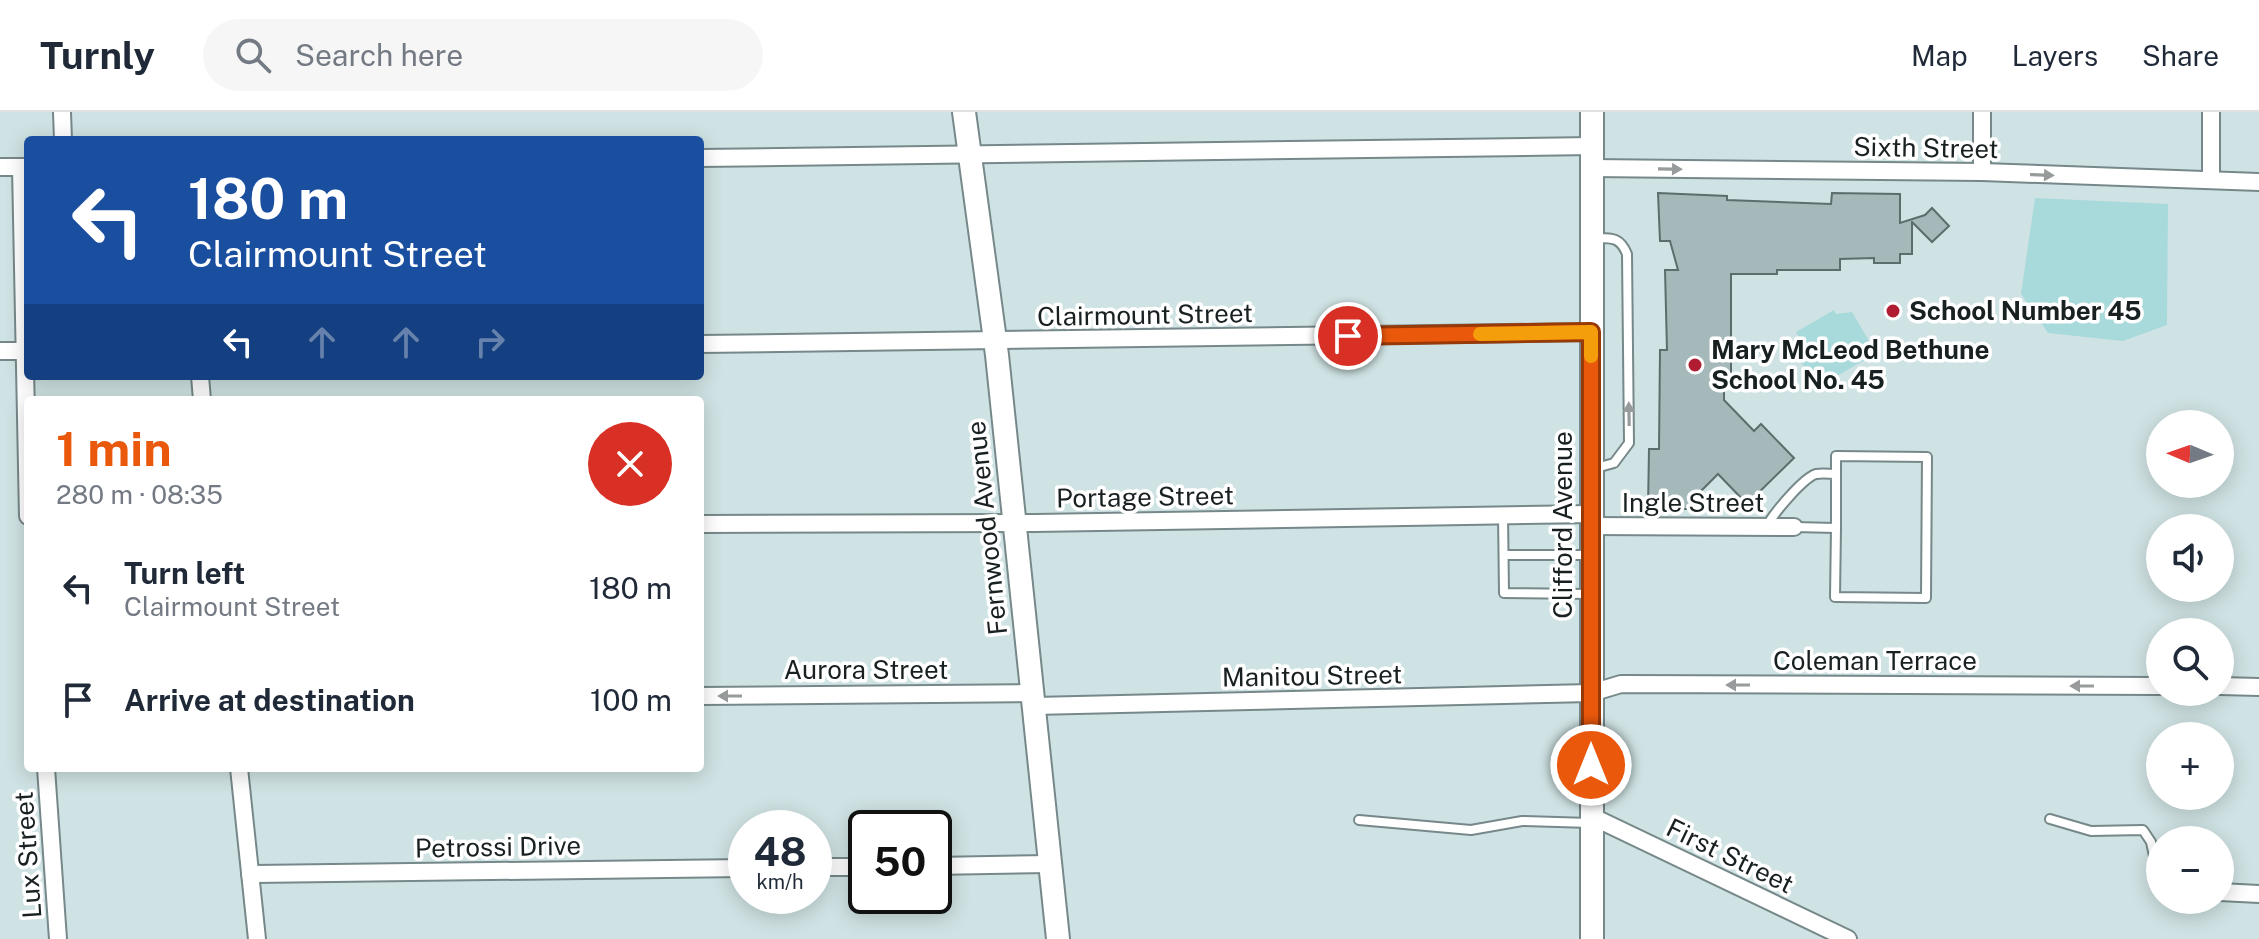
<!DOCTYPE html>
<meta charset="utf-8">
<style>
body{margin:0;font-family:"Public Sans",sans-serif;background:#f6f6f7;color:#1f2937;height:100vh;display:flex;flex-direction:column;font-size:30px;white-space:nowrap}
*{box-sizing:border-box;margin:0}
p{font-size:26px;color:#747a83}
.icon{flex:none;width:44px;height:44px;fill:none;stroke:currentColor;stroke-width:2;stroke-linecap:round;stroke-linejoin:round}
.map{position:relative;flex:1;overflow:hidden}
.drawer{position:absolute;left:24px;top:284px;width:680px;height:376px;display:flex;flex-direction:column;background:#fff;border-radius:8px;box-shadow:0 4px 20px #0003}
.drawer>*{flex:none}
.guide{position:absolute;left:24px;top:24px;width:680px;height:244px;border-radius:8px;box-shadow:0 4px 20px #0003;background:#1a4fa0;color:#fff;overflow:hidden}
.needle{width:52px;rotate:272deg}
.buttons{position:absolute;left:2146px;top:298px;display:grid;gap:16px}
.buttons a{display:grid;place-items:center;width:88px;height:88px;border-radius:50%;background:#fff;box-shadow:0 4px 20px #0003;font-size:40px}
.speed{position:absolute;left:728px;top:698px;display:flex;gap:16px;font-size:40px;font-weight:700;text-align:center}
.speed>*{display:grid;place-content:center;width:104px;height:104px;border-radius:50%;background:#fff;box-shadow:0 4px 20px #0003;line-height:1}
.speed small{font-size:20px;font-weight:400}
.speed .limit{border:4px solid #111;border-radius:12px;background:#fff;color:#111}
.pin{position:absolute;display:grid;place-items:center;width:68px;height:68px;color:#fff;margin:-34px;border:4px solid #fff;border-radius:50%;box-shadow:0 2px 8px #0007}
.me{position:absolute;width:88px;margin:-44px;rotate:0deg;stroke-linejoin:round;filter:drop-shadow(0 0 6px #0008)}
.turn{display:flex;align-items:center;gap:28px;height:168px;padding:0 32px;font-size:36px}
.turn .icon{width:104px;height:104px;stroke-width:2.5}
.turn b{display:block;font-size:56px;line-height:68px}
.lanes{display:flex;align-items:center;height:76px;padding:0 32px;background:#0003;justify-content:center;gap:40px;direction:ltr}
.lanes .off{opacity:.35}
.round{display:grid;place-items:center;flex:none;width:84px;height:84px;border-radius:42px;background:#f6f6f7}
.overview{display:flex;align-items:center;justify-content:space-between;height:136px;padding:0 32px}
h1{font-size:48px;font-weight:700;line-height:60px;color:#ea580c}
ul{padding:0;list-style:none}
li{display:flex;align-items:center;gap:24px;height:112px;padding:0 32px}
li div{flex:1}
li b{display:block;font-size:30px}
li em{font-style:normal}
header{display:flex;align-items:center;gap:48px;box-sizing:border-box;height:112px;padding:0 40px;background:#fff;border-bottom:2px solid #e0e1e3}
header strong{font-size:38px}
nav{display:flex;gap:44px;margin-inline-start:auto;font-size:28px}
.search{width:560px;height:72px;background:#f6f6f7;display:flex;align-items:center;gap:20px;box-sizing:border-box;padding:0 28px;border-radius:44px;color:#747a83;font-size:30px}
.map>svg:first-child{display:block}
.green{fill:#a8d9db}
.building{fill:#a6b9ba;stroke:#5c6d6e;stroke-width:2}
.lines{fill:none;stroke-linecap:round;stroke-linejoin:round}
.lane-casing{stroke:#768889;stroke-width:12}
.street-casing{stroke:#768889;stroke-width:20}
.secondary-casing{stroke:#768889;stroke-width:26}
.lane{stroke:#fff;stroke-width:8}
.street{stroke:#fff;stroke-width:16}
.secondary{stroke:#fff;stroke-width:22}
.oneway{fill:#989b9b}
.route-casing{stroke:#983908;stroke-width:20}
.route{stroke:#ea580c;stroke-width:14}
.slow{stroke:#f59e0b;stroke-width:14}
.poi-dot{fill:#b01d32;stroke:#fff;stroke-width:3}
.labels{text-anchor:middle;stroke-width:7;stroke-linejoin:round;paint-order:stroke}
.street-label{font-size:26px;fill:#192021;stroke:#fff}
.poi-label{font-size:26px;font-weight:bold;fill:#192021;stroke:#fff;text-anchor:start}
</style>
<header>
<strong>Turnly</strong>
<div class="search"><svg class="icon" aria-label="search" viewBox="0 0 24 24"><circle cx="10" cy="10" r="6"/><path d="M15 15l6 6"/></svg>Search here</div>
<nav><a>Map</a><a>Layers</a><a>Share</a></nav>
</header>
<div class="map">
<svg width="2259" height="827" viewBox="0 0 2259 827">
<rect width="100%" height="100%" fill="#d0e3e4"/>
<g class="green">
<path d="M 2035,86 L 2168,92 L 2167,213 L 2123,229 L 2048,221 L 2021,182 Z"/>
<path d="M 1834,198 L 1836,202 L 1852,200 L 1876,241 L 1817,276 L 1798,245 L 1807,239 L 1796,220 Z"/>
</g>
<path class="building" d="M 1658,81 L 1727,84 L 1727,88 L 1831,92 L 1832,81 L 1900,82 L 1900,111 L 1925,103 L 1932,96 L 1949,114 L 1932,130 L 1912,110 L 1912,142 L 1900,142 L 1900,151 L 1874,151 L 1874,146 L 1840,147 L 1840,158 L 1777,158 L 1777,162 L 1731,162 L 1731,269 L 1724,269 L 1724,288 L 1754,319 L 1761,312 L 1794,346 L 1747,392 L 1718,362 L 1691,389 L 1691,397 L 1648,397 L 1649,337 L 1659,337 L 1660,238 L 1667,238 L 1665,158 L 1678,158 L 1670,129 L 1660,129 Z"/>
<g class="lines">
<defs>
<g id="lane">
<path d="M 1595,126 C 1612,126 1620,125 1627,142 L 1629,331 L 1614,351 L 1596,356"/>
<path d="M 1836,362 L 1836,344 L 1927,345 L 1926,486 L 1835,485 L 1836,416"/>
<path d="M 1503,403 L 1504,481 L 1590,482"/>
<path d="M 1767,414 C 1773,402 1803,366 1816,362 C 1822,361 1830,362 1836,362 L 1836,416 L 1794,415"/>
<path d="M 1504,443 L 1591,443"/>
<path d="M 2050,707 L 2091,719 L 2143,718 L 2151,730 L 2160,772"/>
<path d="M 1359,708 L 1471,718 L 1522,709 L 1590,711"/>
</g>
<g id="street">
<path d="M 62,0 L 63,28"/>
<path d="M 2211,0 L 2211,68"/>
<path d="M 700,46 L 1592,34"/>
<path d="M 0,55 L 28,55"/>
<path d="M 21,55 L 28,404"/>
<path d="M 1592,56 L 1982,60 L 2259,70"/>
<path d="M 1982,60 L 1982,0"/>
<path d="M 700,232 L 1591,220"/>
<path d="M 0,239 L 28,239"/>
<path d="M 200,264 L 202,288"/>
<path d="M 700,412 L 1035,411 L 1591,402"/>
<path d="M 1591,414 L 1794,415"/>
<path d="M 2220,574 L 2259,575"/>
<path d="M 700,584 L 1032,581"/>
<path d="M 1034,594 L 1591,581 L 1621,572 L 2160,574"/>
<path d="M 46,656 L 58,827"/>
<path d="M 239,656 L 257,827"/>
<path d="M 1591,704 L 1848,827"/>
<path d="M 934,754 L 1050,752"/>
<path d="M 814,755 L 866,755"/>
<path d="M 250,762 L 746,756"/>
<path d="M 2220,780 L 2259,782"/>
</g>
<g id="secondary">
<path d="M 964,0 L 997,243 L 1058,827"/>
<path d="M 1592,827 L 1592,0"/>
</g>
</defs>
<use href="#lane" class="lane-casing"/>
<use href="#street" class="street-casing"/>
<use href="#secondary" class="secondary-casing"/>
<use href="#lane" class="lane"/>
<use href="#street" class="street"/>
<use href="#secondary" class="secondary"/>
</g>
<defs><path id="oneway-solid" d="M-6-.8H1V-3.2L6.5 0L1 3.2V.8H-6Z" transform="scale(2)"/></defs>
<g class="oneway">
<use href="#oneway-solid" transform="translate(1670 57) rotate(1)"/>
<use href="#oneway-solid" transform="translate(2042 63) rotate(2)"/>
<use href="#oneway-solid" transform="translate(1629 302) rotate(-91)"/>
<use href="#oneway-solid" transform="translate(1738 573) rotate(-180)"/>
<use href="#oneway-solid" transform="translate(2082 574) rotate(-180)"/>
<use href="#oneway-solid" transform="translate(730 584) rotate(180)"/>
</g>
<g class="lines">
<defs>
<path id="route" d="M 1348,224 L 1591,220 L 1591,653"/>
</defs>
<use href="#route" class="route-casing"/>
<use href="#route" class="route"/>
<path class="slow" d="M 1480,222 L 1591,220 L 1591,244"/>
</g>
<g class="poi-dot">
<circle cx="1893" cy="199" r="8"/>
<circle cx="1695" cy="253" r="8"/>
</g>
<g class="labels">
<g class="street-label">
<text transform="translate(1926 36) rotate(1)" y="9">Sixth Street</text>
<text transform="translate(1145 203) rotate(-1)" y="9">Clairmount Street</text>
<text transform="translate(1145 385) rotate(-1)" y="9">Portage Street</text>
<text x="1693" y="400">Ingle Street</text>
<text transform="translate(1563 413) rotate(-90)" y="9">Clifford Avenue</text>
<text transform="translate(987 416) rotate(-96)" y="9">Fernwood Avenue</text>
<text x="1875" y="558">Coleman Terrace</text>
<text x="866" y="567">Aurora Street</text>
<text transform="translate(1312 564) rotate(-1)" y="9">Manitou Street</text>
<text transform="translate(498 735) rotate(-1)" y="9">Petrossi Drive</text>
<text transform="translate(28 743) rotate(-94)" y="9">Lux Street</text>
<text transform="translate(1730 744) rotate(26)" y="9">First Street</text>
</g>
<g class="poi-label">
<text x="1909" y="208">School Number 45</text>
<text x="1711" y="247">Mary McLeod Bethune<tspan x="1711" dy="30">School No. 45</tspan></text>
</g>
</g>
</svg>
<div class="buttons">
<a><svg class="needle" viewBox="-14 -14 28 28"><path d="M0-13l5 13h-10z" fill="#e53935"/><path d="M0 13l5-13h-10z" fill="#747a83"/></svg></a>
<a><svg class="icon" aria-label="sound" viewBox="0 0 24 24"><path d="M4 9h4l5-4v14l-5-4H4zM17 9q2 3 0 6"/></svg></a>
<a><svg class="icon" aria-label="search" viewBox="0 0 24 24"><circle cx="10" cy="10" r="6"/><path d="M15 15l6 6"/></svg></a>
<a>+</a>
<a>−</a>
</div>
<div class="speed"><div>48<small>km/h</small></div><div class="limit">50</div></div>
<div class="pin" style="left:1348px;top:224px;background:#d93025"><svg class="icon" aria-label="arrive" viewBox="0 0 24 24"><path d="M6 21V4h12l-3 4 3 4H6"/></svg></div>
<svg class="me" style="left:1591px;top:653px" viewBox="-20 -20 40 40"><circle r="17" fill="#ea580c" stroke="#fff" stroke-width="3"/><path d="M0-11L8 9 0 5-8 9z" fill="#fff"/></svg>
<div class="guide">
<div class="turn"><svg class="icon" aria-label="left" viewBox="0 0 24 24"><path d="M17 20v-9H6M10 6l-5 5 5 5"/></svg><div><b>180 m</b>Clairmount Street</div></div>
<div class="lanes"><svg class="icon" aria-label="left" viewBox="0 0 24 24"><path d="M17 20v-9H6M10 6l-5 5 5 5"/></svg><svg class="icon off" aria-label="ahead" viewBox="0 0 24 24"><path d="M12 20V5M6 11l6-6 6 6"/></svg><svg class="icon off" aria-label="ahead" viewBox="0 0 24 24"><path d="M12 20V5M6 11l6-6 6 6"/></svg><svg class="icon off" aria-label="right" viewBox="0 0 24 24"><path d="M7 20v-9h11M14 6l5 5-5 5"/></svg></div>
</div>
<section class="drawer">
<div class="overview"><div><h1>1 min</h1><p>280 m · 08:35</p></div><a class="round" style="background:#d93025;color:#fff"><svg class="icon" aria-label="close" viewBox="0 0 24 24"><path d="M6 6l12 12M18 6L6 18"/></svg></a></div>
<ul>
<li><svg class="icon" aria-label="left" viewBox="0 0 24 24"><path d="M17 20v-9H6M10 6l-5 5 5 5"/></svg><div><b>Turn left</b><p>Clairmount Street</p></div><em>180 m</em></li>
<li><svg class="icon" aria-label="arrive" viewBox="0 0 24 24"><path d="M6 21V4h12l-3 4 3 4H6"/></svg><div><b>Arrive at destination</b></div><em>100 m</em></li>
</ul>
</section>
</div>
